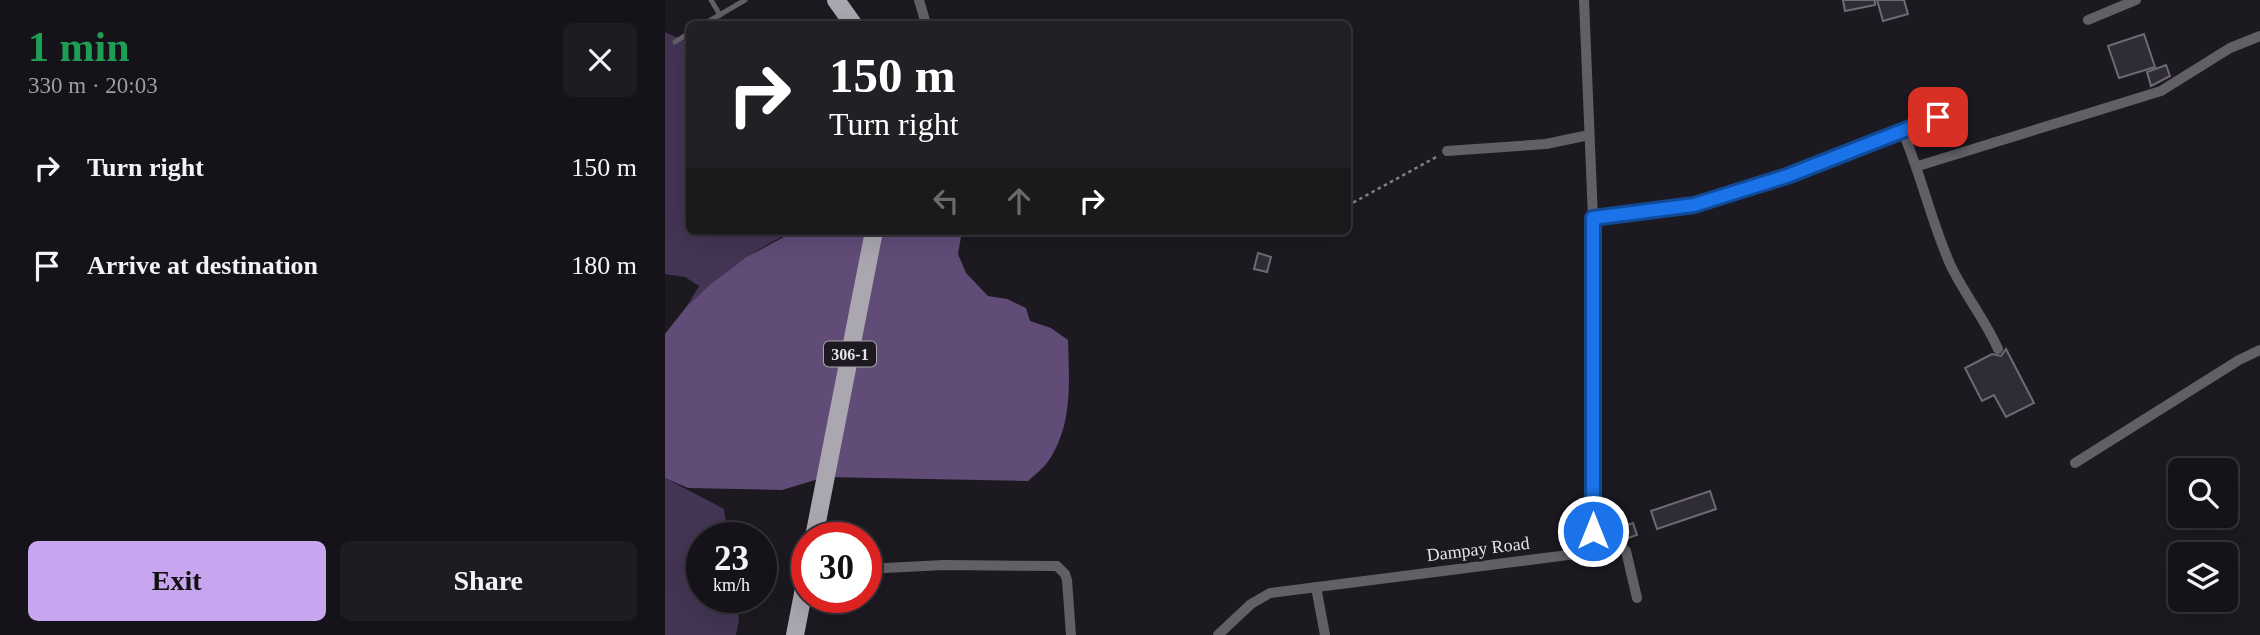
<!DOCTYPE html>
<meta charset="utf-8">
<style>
body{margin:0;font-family:Georgia,serif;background:#1e1c22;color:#f1f3f6;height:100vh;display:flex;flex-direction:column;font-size:26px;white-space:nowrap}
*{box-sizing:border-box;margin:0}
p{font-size:23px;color:#9d9ea2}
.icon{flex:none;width:38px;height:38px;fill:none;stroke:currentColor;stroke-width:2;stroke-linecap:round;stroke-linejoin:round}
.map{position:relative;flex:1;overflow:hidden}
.drawer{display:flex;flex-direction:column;background:#151319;width:665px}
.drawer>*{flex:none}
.hud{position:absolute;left:21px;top:21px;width:665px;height:214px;border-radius:10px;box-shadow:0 7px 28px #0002,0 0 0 2px #343238;background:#202124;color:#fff;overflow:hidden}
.buttons{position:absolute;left:1503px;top:458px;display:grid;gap:14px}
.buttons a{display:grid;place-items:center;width:70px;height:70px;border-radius:10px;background:#151319;box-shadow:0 7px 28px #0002,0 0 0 2px #343238;font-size:35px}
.speed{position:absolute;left:21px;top:522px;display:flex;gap:14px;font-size:35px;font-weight:700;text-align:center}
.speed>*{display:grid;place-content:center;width:91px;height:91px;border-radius:50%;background:#151319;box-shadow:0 7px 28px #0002,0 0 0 2px #343238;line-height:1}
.speed small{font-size:18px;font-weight:400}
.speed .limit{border:10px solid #d22;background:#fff;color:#111}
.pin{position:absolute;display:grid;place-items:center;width:60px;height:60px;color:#fff;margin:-30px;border-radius:14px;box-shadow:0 4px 10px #0006}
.me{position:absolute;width:77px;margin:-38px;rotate:0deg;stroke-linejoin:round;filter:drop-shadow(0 0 5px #0008)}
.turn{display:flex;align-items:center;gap:24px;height:147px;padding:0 28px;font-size:32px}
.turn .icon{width:91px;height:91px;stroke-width:2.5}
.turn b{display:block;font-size:49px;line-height:60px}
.lanes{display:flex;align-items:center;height:66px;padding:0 28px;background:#0003;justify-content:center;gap:35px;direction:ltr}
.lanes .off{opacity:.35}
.round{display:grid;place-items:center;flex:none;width:74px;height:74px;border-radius:10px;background:#1e1c22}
.summary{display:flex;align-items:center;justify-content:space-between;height:119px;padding:0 28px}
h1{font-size:42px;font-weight:700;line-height:52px;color:#1e9e55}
.cta{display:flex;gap:14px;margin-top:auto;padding:14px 28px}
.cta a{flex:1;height:80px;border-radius:10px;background:#c8a6ef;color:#111;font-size:28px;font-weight:700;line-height:80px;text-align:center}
.cta a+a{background:#1e1c22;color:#f1f3f6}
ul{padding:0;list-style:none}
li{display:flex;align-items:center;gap:21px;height:98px;padding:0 28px}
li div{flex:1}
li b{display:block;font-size:26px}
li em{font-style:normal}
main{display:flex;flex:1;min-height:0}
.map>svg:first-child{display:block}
.green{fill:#433553}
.water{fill:#614c78}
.building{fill:#302c35;stroke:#6e6a73;stroke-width:2}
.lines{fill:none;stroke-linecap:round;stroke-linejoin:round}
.path{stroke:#838087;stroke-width:2.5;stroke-dasharray:3.5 3.5;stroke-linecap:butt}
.lane{stroke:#626064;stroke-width:5}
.street{stroke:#626064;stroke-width:10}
.primary{stroke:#aba7b0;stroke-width:18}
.route-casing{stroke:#114b97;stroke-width:18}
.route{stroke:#1a73e8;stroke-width:12}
.labels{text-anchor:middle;stroke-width:6;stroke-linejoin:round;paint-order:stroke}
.shield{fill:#1c1921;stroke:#a8a6ac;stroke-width:2}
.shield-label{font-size:16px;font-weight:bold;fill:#e4e2e7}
.street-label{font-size:18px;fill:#e4e2e7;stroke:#1c1921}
</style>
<main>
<section class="drawer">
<div class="summary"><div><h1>1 min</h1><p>330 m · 20:03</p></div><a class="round"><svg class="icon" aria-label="close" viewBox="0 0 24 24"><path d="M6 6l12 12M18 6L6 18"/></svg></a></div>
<ul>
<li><svg class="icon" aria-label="right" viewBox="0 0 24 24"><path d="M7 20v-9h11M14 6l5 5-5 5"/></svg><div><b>Turn right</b></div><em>150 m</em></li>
<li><svg class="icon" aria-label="arrive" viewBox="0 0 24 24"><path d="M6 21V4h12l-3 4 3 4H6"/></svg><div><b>Arrive at destination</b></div><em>180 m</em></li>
</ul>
<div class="cta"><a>Exit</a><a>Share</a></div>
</section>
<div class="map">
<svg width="1595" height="635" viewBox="0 0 1595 635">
<rect width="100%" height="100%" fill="#1c1921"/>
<g class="green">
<path d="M 0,32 L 24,43 L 24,231 L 130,231 C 90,248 54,276 22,306 L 34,286 L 20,277 L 0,274 Z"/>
<path d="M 0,478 L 59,509 L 63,537 L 37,537 L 37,597 L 71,597 L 74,619 L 71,635 L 0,635 Z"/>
</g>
<path class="water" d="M 130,231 L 155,231 L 168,237 L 185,237 L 191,231 L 297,231 L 293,254 L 301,273 L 323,296 L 342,299 L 361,308 L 365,321 L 386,328 L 403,340 C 404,380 408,421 386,457 C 381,466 371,474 363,481 L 160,477 L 117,490 L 23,488 L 0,478 L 0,334 L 22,306 L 46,284 L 80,258 Z"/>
<g class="building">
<path d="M 1178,0 L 1210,0 L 1210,5 L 1180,11 Z"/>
<path d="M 1212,0 L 1239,0 L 1243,14 L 1218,21 Z"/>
<path d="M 1479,34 L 1490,67 L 1454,78 L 1443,46 Z"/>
<path d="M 1501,65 L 1505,76 L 1486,86 L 1482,72 Z"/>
<path d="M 593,253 L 606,257 L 602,272 L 589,269 Z"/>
<path d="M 1341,349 L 1369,403 L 1341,417 L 1329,395 L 1317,401 L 1300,368 L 1327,354 L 1336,356 Z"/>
<path d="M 1045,491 L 1051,509 L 992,529 L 986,511 Z"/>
<path d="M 968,523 L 972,535 L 958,540 L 952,536 L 949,529 Z"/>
</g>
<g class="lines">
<path class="path" d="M 682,206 L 773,156"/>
<g class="lane">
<path d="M 46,0 L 55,15"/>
<path d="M 39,24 L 80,0"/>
<path d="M 10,42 L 24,33"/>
</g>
<g class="street">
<path d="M 254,0 L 261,24"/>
<path d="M 1423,20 L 1471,0"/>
<path d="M 1237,130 L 1273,117"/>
<path d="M 782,151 L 881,144 L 924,135"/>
<path d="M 1253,166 L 1496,91 L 1565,48 L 1595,36"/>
<path d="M 928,218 L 1029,205 L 1122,176 L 1237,130 C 1256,174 1266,221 1285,264 C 1299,294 1320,319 1333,349"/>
<path d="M 1410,463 L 1574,360 L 1595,350"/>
<path d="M 925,541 L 948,543 L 961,551 L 972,598"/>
<path d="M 220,568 L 279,565 L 392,566 L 400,574 L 402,580 L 406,635"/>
<path d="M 651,587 L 660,635"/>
<path d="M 553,635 L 586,604 L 605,593 L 911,554 C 921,548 924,543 928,531 L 928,218 L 919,0"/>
</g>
<g class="primary">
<path d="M 171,0 L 188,24"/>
<path d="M 149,537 L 209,231"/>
<path d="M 130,635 L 142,573"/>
</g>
</g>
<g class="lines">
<defs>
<path id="route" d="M 928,531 L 928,218 L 1029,205 L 1122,176 L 1273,117"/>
</defs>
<use href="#route" class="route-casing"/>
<use href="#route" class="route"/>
</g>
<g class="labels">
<rect class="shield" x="159" y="341.5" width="52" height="25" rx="5"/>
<g class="shield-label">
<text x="185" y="360">306-1</text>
</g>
<g class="street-label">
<text transform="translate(813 549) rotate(-7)" y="6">Dampay Road</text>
</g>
</g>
</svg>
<div class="buttons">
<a><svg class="icon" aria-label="search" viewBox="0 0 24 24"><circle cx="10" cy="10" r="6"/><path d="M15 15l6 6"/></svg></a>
<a><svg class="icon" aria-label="layers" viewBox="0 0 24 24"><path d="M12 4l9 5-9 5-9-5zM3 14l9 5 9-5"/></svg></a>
</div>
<div class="speed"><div>23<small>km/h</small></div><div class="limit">30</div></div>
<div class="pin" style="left:1273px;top:117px;background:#d93025"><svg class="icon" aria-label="arrive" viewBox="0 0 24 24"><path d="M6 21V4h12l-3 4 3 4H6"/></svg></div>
<svg class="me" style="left:928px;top:531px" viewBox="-20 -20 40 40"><circle r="17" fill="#1a73e8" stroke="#fff" stroke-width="3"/><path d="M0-11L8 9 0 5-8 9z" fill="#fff"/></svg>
<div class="hud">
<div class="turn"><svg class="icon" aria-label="right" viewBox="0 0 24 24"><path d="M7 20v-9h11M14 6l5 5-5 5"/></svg><div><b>150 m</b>Turn right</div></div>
<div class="lanes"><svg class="icon off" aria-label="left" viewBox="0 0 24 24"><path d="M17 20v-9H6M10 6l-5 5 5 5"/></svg><svg class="icon off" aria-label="ahead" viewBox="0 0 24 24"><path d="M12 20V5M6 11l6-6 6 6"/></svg><svg class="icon" aria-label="right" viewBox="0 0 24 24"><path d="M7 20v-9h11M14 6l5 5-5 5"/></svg></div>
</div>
</div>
</main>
